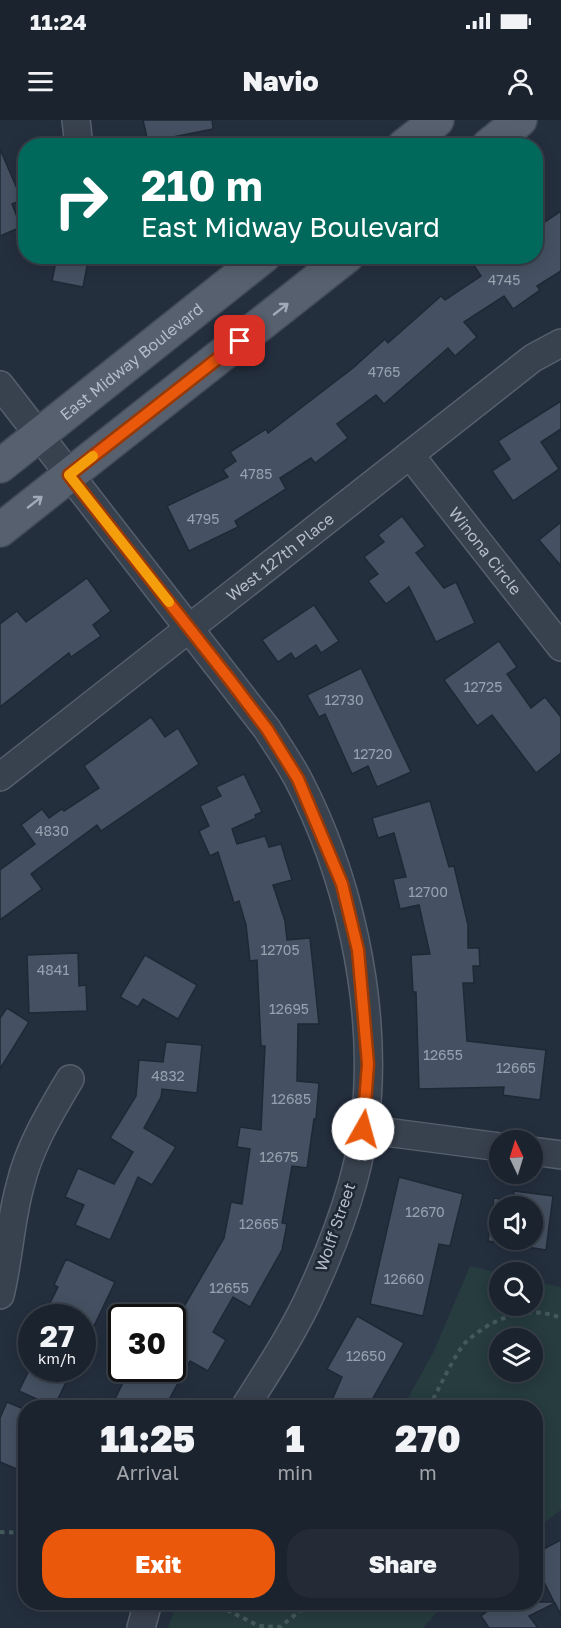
<!DOCTYPE html>
<style>
body{margin:0;font-family:"Golos Text",sans-serif;background:#242b36;color:#f1f3f6;height:100vh;display:flex;flex-direction:column;font-size:22px;white-space:nowrap}
*{box-sizing:border-box;margin:0}
p{font-size:20px;color:#a0a4aa}
.icon{flex:none;width:33px;height:33px;fill:none;stroke:currentColor;stroke-width:2;stroke-linecap:round;stroke-linejoin:round}
.map{position:relative;flex:1;overflow:hidden}
.side{position:absolute;left:18px;top:1280px;width:525px;height:210px;display:flex;flex-direction:column;background:#1b232e;border-radius:24px;box-shadow:0 3px 15px #0003,0 0 0 2px #39404a}
.side>*{flex:none}
.hud{position:absolute;left:18px;top:18px;width:525px;height:126px;border-radius:24px;box-shadow:0 3px 15px #0003,0 0 0 2px #39404a;background:#00695c;color:#fff;overflow:hidden}
.needle{width:39px;rotate:356deg}
.fabs{position:absolute;left:489px;top:1010px;display:grid;gap:12px}
.fabs a{display:grid;place-items:center;width:54px;height:54px;border-radius:50%;background:#1b232e;box-shadow:0 3px 15px #0003,0 0 0 2px #39404a;font-size:30px}
.speed{position:absolute;left:18px;top:1184px;display:flex;gap:12px;font-size:30px;font-weight:700;text-align:center}
.speed>*{display:grid;place-content:center;width:78px;height:78px;border-radius:50%;background:#1b232e;box-shadow:0 3px 15px #0003,0 0 0 2px #39404a;line-height:1}
.speed small{font-size:15px;font-weight:400}
.speed .limit{border:3px solid #111;border-radius:9px;background:#fff;color:#111}
.pin{position:absolute;display:grid;place-items:center;width:51px;height:51px;color:#fff;margin:-26px;border-radius:12px;box-shadow:0 3px 9px #0006}
.me{position:absolute;width:66px;margin:-33px;rotate:7deg;stroke-linejoin:round;filter:drop-shadow(0 0 4px #0008)}
.turn{display:flex;align-items:center;gap:21px;height:126px;padding:0 24px;font-size:27px}
.turn .icon{width:78px;height:78px;stroke-width:2.5}
.turn b{display:block;font-size:42px;line-height:51px}
.eta{display:flex;justify-content:space-evenly;align-items:center;height:102px;text-align:center}
.eta b{font-size:36px;font-weight:800;line-height:42px}
.button{display:flex;gap:12px;margin-top:auto;padding:12px 24px}
.button a{flex:1;height:69px;border-radius:24px;background:#ea580c;color:#fff;font-size:24px;font-weight:800;line-height:69px;text-align:center}
.button a+a{background:#242b36;color:#f1f3f6}
.status{display:flex;justify-content:space-between;align-items:center;height:42px;padding:0 30px;background:#1b232e;direction:ltr}
.status svg{height:16px;fill:currentColor}
header{display:flex;justify-content:space-between;align-items:center;height:78px;padding:0 24px;background:#1b232e;font-size:27px;font-weight:800}
.map>svg:first-child{display:block}
.green{fill:#263c3f;fill-rule:evenodd}
.building{fill:#455162;stroke:#1f2835;stroke-width:1.5;fill-rule:evenodd}
.lines{fill:none;stroke-linecap:round;stroke-linejoin:round}
.minor-casing{stroke:#565f6c;stroke-width:30}
.major-casing{stroke:#414a57;stroke-width:36}
.path{stroke:#44595c;stroke-width:4;stroke-dasharray:4.5 4.5;stroke-linecap:butt}
.minor{stroke:#38414e;stroke-width:27}
.major{stroke:#56606e;stroke-width:33}
.oneway{stroke:#a1aab7}
.route-casing{stroke:#983908;stroke-width:15}
.route{stroke:#ea580c;stroke-width:10}
.slow{stroke:#f59e0b;stroke-width:10}
.labels{text-anchor:middle;stroke-width:5;stroke-linejoin:round;paint-order:stroke}
.number-label{font-size:14px;fill:#98a1af}
.street-label{font-size:16px;fill:#b4bcc9;stroke:#1d2633}
</style>
<div class="status"><b>11:24</b><svg viewBox="0 0 49 12"><path d="M0 12V9h3v3zM5 12V6h3v6zM10 12V3h3v9zM15 12V0h3v12zM26 1h20v11H26zM47 4h2v5h-2z"/></svg></div>
<header><svg class="icon" aria-label="menu" viewBox="0 0 24 24"><path d="M4 6h16M4 12h16M4 18h16"/></svg>Navio<svg class="icon" aria-label="person" viewBox="0 0 24 24"><circle cx="12" cy="8" r="4"/><path d="M4 21q1-7 8-7t8 7"/></svg></header>
<div class="map">
<svg width="561" height="1508" viewBox="0 0 561 1508">
<rect width="100%" height="100%" fill="#242f3e"/>
<g class="green">
<path d="M 470,1146 L 499,1153 L 500,1185 L 532,1185 L 533,1161 L 561,1167 L 561,1390 L 536,1409 L 536,1287 L 403,1287 L 434,1231 ZM 500,1218 L 532,1218 L 532,1251 L 500,1251 Z"/>
<path d="M 177,1482 L 260,1482 L 286,1492 L 292,1482 L 446,1482 L 423,1508 L 168,1508 Z"/>
</g>
<g class="building">
<path d="M 143,0 L 212,0 L 213,9 L 148,22 Z"/>
<path d="M 0,29 L 22,80 L 12,84 L 21,107 L 0,116 Z"/>
<path d="M 561,91 L 561,151 L 537,166 L 540,170 L 513,189 L 504,176 L 464,202 L 477,217 L 455,236 L 448,228 L 384,284 L 376,275 L 337,304 L 348,318 L 315,343 L 311,338 L 280,358 L 286,369 L 235,401 L 238,407 L 189,431 L 167,386 L 228,357 L 223,350 L 236,341 L 230,332 L 266,309 L 268,313 L 353,248 L 385,219 L 388,223 L 441,176 L 445,180 L 481,156 L 473,144 L 483,136 L 536,136 L 536,108 Z"/>
<path d="M 57,136 L 89,136 L 83,167 L 52,161 Z"/>
<path d="M 561,281 L 561,309 L 541,322 L 559,349 L 513,381 L 492,351 L 510,339 L 498,321 Z"/>
<path d="M 402,396 L 425,426 L 416,433 L 444,468 L 456,462 L 475,503 L 436,522 L 409,467 L 386,484 L 368,461 L 378,454 L 364,437 L 384,422 L 378,415 Z"/>
<path d="M 561,402 L 561,446 L 539,420 Z"/>
<path d="M 87,458 L 111,491 L 93,505 L 101,516 L 71,537 L 69,533 L 0,587 L 0,504 L 17,491 L 26,502 Z"/>
<path d="M 314,485 L 339,521 L 321,533 L 316,525 L 295,539 L 291,533 L 278,542 L 262,520 Z"/>
<path d="M 499,521 L 517,547 L 507,554 L 531,588 L 545,577 L 561,597 L 561,633 L 536,653 L 492,595 L 477,606 L 444,560 Z"/>
<path d="M 361,548 L 411,652 L 377,667 L 368,646 L 352,654 L 325,594 L 319,597 L 307,575 Z"/>
<path d="M 151,597 L 165,617 L 178,608 L 199,644 L 101,711 L 97,705 L 31,754 L 42,769 L 0,800 L 0,750 L 35,724 L 21,705 L 42,689 L 49,698 L 62,689 L 64,691 L 99,668 L 84,646 Z"/>
<path d="M 244,654 L 262,692 L 255,695 L 256,698 L 232,709 L 237,724 L 265,716 L 269,727 L 281,724 L 292,760 L 273,765 L 285,801 L 287,820 L 310,818 L 319,904 L 298,904 L 297,961 L 319,963 L 316,999 L 314,999 L 307,1048 L 292,1046 L 282,1103 L 287,1104 L 282,1130 L 250,1187 L 233,1177 L 213,1212 L 226,1220 L 208,1251 L 190,1241 L 165,1287 L 128,1287 L 114,1281 L 130,1248 L 172,1248 L 172,1207 L 224,1118 L 231,1082 L 242,1084 L 250,1029 L 237,1027 L 240,1007 L 261,1010 L 265,926 L 261,926 L 257,840 L 250,841 L 246,805 L 239,781 L 234,783 L 218,732 L 210,736 L 199,711 L 209,706 L 200,686 L 221,676 L 216,667 Z"/>
<path d="M 430,681 L 449,747 L 454,746 L 468,805 L 468,828 L 479,828 L 480,846 L 473,846 L 474,863 L 463,863 L 467,921 L 546,930 L 540,980 L 503,975 L 504,967 L 419,969 L 416,872 L 413,872 L 411,835 L 430,834 L 419,785 L 400,789 L 393,759 L 406,757 L 394,713 L 378,718 L 372,698 Z"/>
<path d="M 78,833 L 79,866 L 86,865 L 87,891 L 29,893 L 27,835 Z"/>
<path d="M 145,835 L 197,865 L 178,899 L 143,879 L 138,887 L 120,877 Z"/>
<path d="M 7,888 L 29,902 L 0,949 L 0,898 Z"/>
<path d="M 166,922 L 202,925 L 197,973 L 162,969 L 161,977 L 144,1008 L 176,1027 L 152,1065 L 138,1057 L 110,1120 L 75,1105 L 84,1085 L 65,1077 L 78,1048 L 114,1064 L 133,1032 L 110,1018 L 136,976 L 139,940 L 163,942 Z"/>
<path d="M 399,1057 L 463,1074 L 450,1126 L 439,1124 L 423,1196 L 370,1184 Z"/>
<path d="M 514,1071 L 553,1076 L 546,1130 L 488,1121 L 494,1078 L 513,1081 ZM 500,1086 L 532,1086 L 532,1119 L 500,1119 Z"/>
<path d="M 66,1139 L 115,1162 L 94,1206 L 82,1201 L 82,1197 L 75,1197 L 49,1185 L 58,1167 L 54,1165 Z"/>
<path d="M 357,1196 L 404,1223 L 368,1287 L 329,1287 L 342,1257 L 327,1249 Z"/>
<path d="M 30,1248 L 73,1248 L 54,1287 L 19,1271 Z"/>
<path d="M 7,1282 L 26,1290 L 26,1353 L 0,1342 L 0,1298 Z"/>
<path d="M 561,1420 L 561,1495 L 555,1483 L 529,1496 L 538,1508 L 489,1508 L 481,1496 L 500,1482 L 554,1482 L 536,1446 L 536,1433 Z"/>
</g>
<g class="lines">
<defs>
<g id="minor">
<path d="M 76,0 L 79,26"/>
<path d="M 0,265 L 267,609 C 277,625 289,642 298,659 C 348,755 375,875 367,983 C 363,1046 339,1112 313,1169 C 295,1210 269,1249 245,1287"/>
<path id="s1" d="M 410,335 L 561,527"/>
<path id="s2" d="M 0,657 L 533,238 L 561,223"/>
<path d="M 363,1009 L 500,1027"/>
<path d="M 532,1031 L 561,1035"/>
<path d="M 0,1175 C 9,1139 10,1102 20,1066 C 29,1027 50,993 70,959"/>
<path d="M 141,1508 L 148,1482"/>
</g>
<g id="major">
<path d="M 404,26 L 437,0"/>
<path d="M 488,26 L 520,0"/>
<path id="s3" d="M 0,346 L 264,136"/>
<path d="M 0,410 L 347,136"/>
</g>
</defs>
<use href="#minor" class="minor-casing"/>
<use href="#major" class="major-casing"/>
<g class="path">
<path d="M 429,1287 C 438,1271 455,1233 466,1222 C 492,1198 528,1184 561,1198"/>
<path d="M 0,1412 L 26,1413"/>
<path d="M 211,1482 L 259,1506 L 280,1507 L 311,1482"/>
</g>
<use href="#minor" class="minor"/>
<use href="#major" class="major"/>
</g>
<defs><path id="oneway-shaft" d="M-6 0H5M1.5-3L5.5 0L1.5 3" fill="none" stroke-width="1.6" stroke-linecap="round" stroke-linejoin="round" transform="scale(1.5)"/></defs>
<g class="oneway">
<use href="#oneway-shaft" transform="translate(281 189) rotate(-38)"/>
<use href="#oneway-shaft" transform="translate(35 382) rotate(-38)"/>
</g>
<g class="lines">
<defs>
<path id="route" d="M 240,221 L 69,355 L 230,560 L 267,609 L 298,659 L 342,764 L 358,830 L 368,944 L 363,1009"/>
</defs>
<use href="#route" class="route-casing"/>
<use href="#route" class="route"/>
<path class="slow" d="M 93,336 L 69,355 L 169,482"/>
</g>
<g class="labels">
<g class="number-label">
<text x="504" y="165">4745</text>
<text x="384" y="257">4765</text>
<text x="256" y="359">4785</text>
<text x="203" y="404">4795</text>
<text x="483" y="572">12725</text>
<text x="344" y="585">12730</text>
<text x="373" y="639">12720</text>
<text x="52" y="716">4830</text>
<text x="428" y="777">12700</text>
<text x="280" y="835">12705</text>
<text x="53" y="855">4841</text>
<text x="289" y="894">12695</text>
<text x="443" y="940">12655</text>
<text x="516" y="953">12665</text>
<text x="168" y="961">4832</text>
<text x="291" y="984">12685</text>
<text x="279" y="1042">12675</text>
<text x="425" y="1097">12670</text>
<text x="259" y="1109">12665</text>
<text x="404" y="1164">12660</text>
<text x="229" y="1173">12655</text>
<text x="366" y="1241">12650</text>
</g>
<g class="street-label">
<text dy="6" stroke="none"><textPath href="#s3" startOffset="168">East Midway Boulevard</textPath></text>
<text dy="6" stroke="none"><textPath href="#s1" startOffset="122">Winona Circle</textPath></text>
<text dy="6" stroke="none"><textPath href="#s2" startOffset="356">West 127th Place</textPath></text>
<text transform="translate(335 1107) rotate(-71)" y="6">Wolff Street</text>
</g>
</g>
</svg>
<div class="fabs">
<a><svg class="needle" viewBox="-14 -14 28 28"><path d="M0-13l5 13h-10z" fill="#e53935"/><path d="M0 13l5-13h-10z" fill="#a0a4aa"/></svg></a>
<a><svg class="icon" aria-label="sound" viewBox="0 0 24 24"><path d="M4 9h4l5-4v14l-5-4H4zM17 9q2 3 0 6"/></svg></a>
<a><svg class="icon" aria-label="search" viewBox="0 0 24 24"><circle cx="10" cy="10" r="6"/><path d="M15 15l6 6"/></svg></a>
<a><svg class="icon" aria-label="layers" viewBox="0 0 24 24"><path d="M12 4l9 5-9 5-9-5zM3 14l9 5 9-5"/></svg></a>
</div>
<div class="speed"><div>27<small>km/h</small></div><div class="limit">30</div></div>
<div class="pin" style="left:240px;top:221px;background:#d93025"><svg class="icon" aria-label="arrive" viewBox="0 0 24 24"><path d="M6 21V4h12l-3 4 3 4H6"/></svg></div>
<svg class="me" style="left:363px;top:1009px" viewBox="-20 -20 40 40"><circle r="19" fill="#fff"/><path d="M0-13L10 11 0 6-10 11z" fill="#ea580c"/></svg>
<div class="hud">
<div class="turn"><svg class="icon" aria-label="right" viewBox="0 0 24 24"><path d="M7 20v-9h11M14 6l5 5-5 5"/></svg><div><b>210 m</b>East Midway Boulevard</div></div>
</div>
<section class="side">
<div class="eta">
<div><b>11:25</b><p>Arrival</p></div>
<div><b>1</b><p>min</p></div>
<div><b>270</b><p>m</p></div>
</div>
<div class="button"><a>Exit</a><a>Share</a></div>
</section>
</div>
